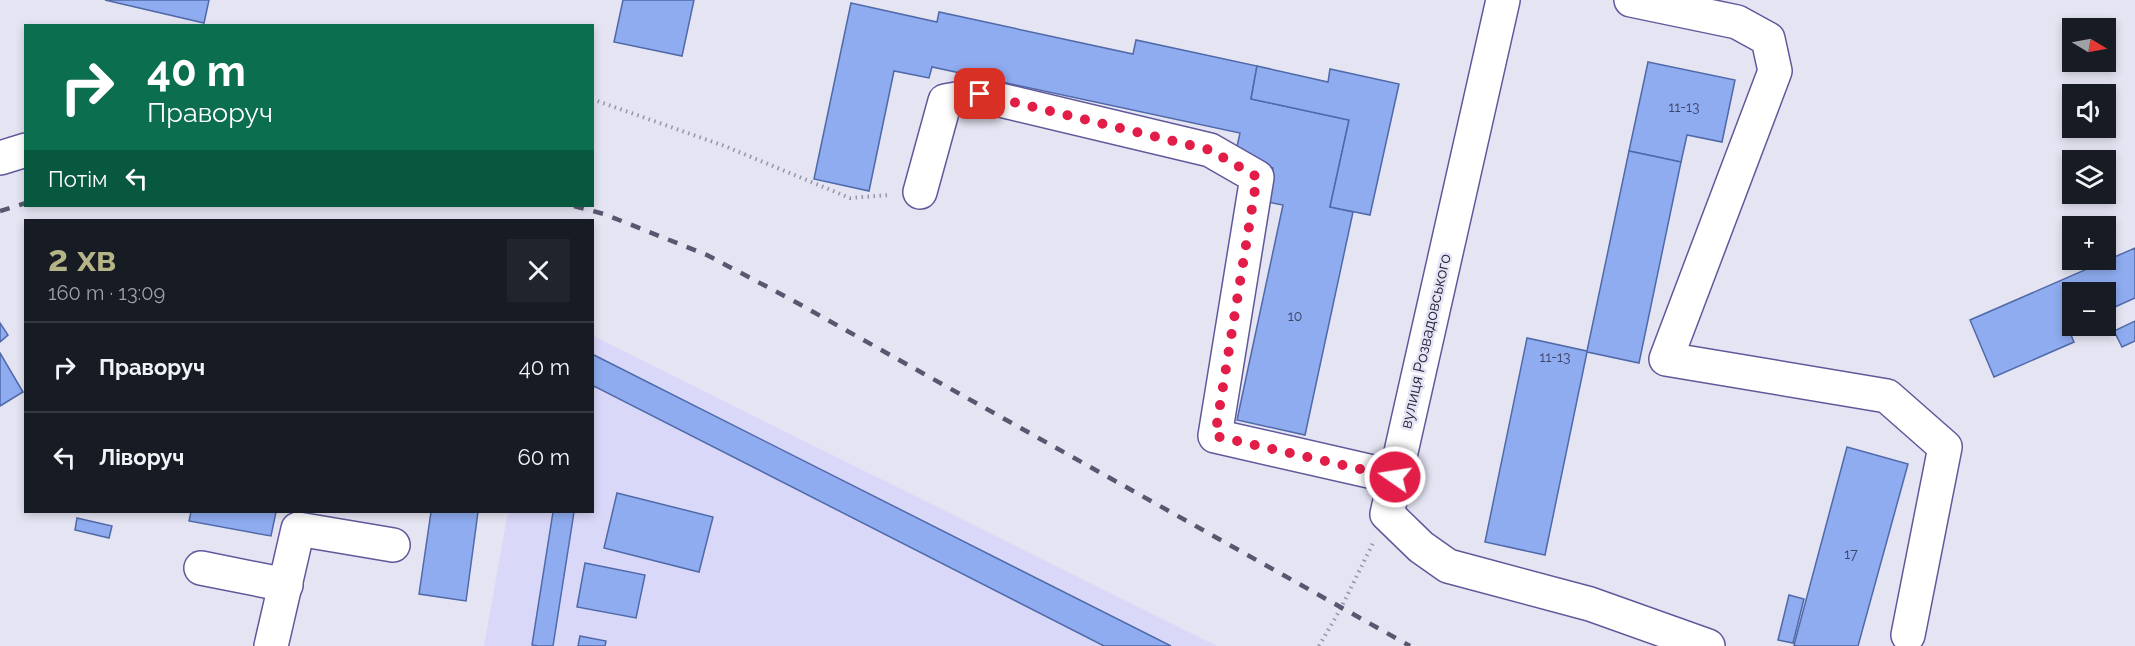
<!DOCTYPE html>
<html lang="uk">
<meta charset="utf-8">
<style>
body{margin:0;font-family:Raleway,sans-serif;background:#20242c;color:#f1f3f6;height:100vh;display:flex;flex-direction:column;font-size:22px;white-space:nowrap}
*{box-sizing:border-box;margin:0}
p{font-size:20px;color:#9ea1a6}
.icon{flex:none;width:33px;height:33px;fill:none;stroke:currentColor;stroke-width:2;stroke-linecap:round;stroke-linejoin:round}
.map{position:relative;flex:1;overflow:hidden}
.panel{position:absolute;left:24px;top:219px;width:570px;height:294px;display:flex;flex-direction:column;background:#171b24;border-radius:0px;box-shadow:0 3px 9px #0003}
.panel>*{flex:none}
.guide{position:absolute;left:24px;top:24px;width:570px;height:183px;border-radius:0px;box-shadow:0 3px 9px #0003;background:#0b6e4f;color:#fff;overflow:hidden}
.needle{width:39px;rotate:100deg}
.controls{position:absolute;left:2062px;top:18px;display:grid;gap:12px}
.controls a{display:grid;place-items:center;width:54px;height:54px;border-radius:0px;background:#171b24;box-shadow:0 3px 9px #0003;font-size:30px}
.pin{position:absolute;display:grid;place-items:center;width:51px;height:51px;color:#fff;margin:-26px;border-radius:12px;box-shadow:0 3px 9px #0006}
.me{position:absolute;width:66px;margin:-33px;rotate:283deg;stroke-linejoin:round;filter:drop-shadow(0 0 4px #0008)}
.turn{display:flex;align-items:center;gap:21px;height:126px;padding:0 24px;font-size:27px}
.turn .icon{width:78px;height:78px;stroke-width:2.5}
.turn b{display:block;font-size:42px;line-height:51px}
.then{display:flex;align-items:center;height:57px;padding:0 24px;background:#0003;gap:12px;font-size:22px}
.round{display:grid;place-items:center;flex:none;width:63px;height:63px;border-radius:0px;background:#20242c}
.headline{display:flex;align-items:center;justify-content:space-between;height:102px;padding:0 24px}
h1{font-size:36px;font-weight:700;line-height:45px;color:#b5b487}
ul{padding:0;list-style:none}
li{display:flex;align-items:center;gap:18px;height:90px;padding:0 24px;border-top:2px solid #363941}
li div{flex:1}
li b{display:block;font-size:22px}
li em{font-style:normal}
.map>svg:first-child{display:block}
.built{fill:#d9d8f9}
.building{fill:#8facf0;stroke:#5069a8;stroke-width:1.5}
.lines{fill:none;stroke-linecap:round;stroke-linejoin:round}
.minor-casing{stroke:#5f599b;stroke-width:36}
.path{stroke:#9695a9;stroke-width:4;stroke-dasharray:1.5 4.5;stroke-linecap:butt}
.minor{stroke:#fff;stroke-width:33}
.rail{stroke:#59576f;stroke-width:4.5;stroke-dasharray:10 10;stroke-linecap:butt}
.route{stroke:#e11d48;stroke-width:10;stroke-dasharray:0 18}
.labels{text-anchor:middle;stroke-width:5;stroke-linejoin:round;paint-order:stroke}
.number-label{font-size:14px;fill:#3e4369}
.street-label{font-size:16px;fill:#23203c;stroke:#e4e4f3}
</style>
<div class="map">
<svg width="2135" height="646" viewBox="0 0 2135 646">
<rect width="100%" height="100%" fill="#e4e4f3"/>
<path class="built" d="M 593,336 L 1217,646 L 484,646 L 508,512 L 592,512 Z"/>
<g class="building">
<path d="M 105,0 L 209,0 L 204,23 Z"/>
<path d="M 623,0 L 694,0 L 682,56 L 614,42 Z"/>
<path d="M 851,3 L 937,22 L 939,12 L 1133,54 L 1136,40 L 1257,66 L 1251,99 L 1349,120 L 1330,207 L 1353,212 L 1305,435 L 1237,420 L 1283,205 L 1267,202 L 1273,168 L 1234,160 L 1240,133 L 932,67 L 929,78 L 894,71 L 869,191 L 814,179 Z"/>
<path d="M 1648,62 L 1735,80 L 1722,142 L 1687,135 L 1681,162 L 1629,151 Z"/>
<path d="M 1257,66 L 1328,82 L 1330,69 L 1399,84 L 1370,215 L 1330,207 L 1349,120 L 1251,99 Z"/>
<path d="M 1629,151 L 1681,162 L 1639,363 L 1587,352 L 1545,555 L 1485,542 L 1527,338 L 1587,351 Z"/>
<path d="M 2135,248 L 2135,298 L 2106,311 L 2106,292 L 2073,292 L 2073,325 L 2068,328 L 2074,342 L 1994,377 L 1970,320 Z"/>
<path d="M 2135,321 L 2135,341 L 2122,347 L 2114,331 Z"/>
<path d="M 0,323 L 8,335 L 0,342 Z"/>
<path d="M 0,353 L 23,392 L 0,406 Z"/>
<path d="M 592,354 L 1171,646 L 1104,646 L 594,386 L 592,394 Z"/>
<path d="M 1847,447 L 1908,464 L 1858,646 L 1797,646 L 1794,645 Z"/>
<path d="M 617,493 L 713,517 L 699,572 L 604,548 Z"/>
<path d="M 191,512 L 276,512 L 271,536 L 189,521 Z"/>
<path d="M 431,512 L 478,512 L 466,601 L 419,594 Z"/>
<path d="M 553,512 L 574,512 L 553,646 L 538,646 L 532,645 Z"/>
<path d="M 77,518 L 112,526 L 109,538 L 75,530 Z"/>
<path d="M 585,563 L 645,575 L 636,618 L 577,607 Z"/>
<path d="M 1789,595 L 1804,599 L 1793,643 L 1778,640 Z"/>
<path d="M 580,636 L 606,641 L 605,646 L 578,646 Z"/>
</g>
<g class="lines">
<defs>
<g id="minor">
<path d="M 1503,0 L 1387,514 L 1421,547 L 1448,566 L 1590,604 L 1708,646"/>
<path d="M 1631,0 L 1737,22 L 1768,39 L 1775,71 L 1666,359 L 1887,396 L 1945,447 L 1908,635"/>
<path d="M 0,158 L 26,150"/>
<path d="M 920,192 L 945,101 L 979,95 L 1210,150 L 1257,177 L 1215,436 L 1395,477"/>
<path d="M 201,568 L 286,585"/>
<path d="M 271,646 L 298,529 L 393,545"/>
</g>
</defs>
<use href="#minor" class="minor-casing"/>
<g class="path">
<path d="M 592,99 L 727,147 L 850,198 L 889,195"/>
<path d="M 1319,646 L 1341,608 L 1373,543"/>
</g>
<use href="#minor" class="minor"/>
<g class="rail">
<path d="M 574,206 L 604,214 L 707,255 L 792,300 L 1410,646"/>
<path d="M 0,211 L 26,203"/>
</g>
</g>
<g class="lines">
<path class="route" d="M 980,94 L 1210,150 L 1257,177 L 1215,436 L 1395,477"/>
</g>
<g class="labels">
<g class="number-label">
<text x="1684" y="112">11-13</text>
<text x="1295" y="321">10</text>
<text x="1555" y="362">11-13</text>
<text x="1851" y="559">17</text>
</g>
<g class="street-label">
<text transform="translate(1425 341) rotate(-77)" y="6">вулиця Розвадовського</text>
</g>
</g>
</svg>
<div class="controls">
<a><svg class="needle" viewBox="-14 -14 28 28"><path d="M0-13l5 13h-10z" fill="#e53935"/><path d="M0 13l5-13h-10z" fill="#9ea1a6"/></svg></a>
<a><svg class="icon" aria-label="sound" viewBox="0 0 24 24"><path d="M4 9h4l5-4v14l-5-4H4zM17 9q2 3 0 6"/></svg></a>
<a><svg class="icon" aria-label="layers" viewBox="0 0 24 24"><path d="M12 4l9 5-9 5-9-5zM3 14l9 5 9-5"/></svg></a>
<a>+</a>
<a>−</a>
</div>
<div class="pin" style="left:980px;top:94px;background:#d93025"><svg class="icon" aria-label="arrive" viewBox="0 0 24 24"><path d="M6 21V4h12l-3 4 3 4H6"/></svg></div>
<svg class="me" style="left:1395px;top:477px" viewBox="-20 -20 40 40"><circle r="17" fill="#e11d48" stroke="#fff" stroke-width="3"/><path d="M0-11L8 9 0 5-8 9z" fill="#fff"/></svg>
<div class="guide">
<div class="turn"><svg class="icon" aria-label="right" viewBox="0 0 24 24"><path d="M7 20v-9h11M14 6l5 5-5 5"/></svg><div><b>40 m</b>Праворуч</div></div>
<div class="then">Потім<svg class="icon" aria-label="left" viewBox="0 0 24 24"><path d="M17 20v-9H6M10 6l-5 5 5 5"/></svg></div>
</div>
<section class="panel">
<div class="headline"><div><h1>2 хв</h1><p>160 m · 13:09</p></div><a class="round"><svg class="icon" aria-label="close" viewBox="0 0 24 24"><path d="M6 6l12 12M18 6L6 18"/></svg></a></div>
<ul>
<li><svg class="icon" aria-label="right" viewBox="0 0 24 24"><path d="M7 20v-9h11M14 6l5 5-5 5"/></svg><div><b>Праворуч</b></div><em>40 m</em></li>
<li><svg class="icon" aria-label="left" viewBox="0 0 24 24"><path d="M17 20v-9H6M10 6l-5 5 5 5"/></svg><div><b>Ліворуч</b></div><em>60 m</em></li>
</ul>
</section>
</div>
